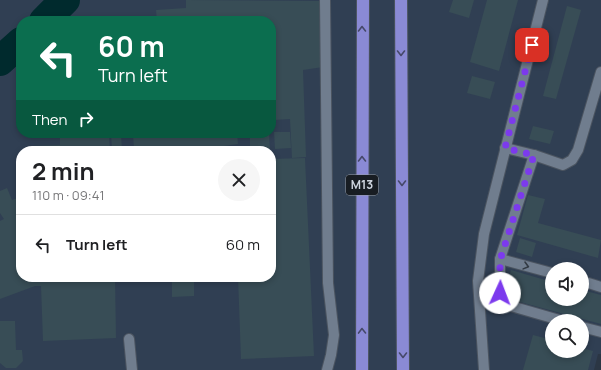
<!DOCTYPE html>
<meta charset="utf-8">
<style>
body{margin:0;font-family:Manrope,sans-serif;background:#f6f6f6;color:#202124;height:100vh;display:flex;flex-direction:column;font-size:15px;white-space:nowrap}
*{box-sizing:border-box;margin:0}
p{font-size:13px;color:#757577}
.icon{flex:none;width:22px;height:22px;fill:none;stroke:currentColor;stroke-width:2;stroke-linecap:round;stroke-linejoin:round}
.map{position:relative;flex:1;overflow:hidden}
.drawer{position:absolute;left:16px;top:146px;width:260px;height:136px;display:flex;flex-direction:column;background:#fff;border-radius:16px;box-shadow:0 2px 6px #0003}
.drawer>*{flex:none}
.top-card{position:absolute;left:16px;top:16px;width:260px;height:122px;border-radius:16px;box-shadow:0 2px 6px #0003;background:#0b6e4f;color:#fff;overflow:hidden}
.controls{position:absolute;left:545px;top:262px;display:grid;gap:8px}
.controls a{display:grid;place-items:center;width:44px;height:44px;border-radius:50%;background:#fff;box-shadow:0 2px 6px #0003;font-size:20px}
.pin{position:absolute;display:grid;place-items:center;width:34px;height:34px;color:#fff;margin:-17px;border-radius:8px;box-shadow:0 2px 6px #0006}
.me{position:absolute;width:44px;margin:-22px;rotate:2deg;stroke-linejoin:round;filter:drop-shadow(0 0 3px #0008)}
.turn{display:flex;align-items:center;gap:14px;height:84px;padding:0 16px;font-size:18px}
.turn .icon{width:52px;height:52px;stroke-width:2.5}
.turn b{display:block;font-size:28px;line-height:34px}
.then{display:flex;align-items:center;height:38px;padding:0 16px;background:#0003;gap:8px;font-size:15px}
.round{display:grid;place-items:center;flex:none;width:42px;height:42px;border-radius:21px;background:#f6f6f6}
.headline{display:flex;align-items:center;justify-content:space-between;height:68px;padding:0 16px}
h1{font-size:24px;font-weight:700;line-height:30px}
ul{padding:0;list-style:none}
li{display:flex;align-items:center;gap:12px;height:60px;padding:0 16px;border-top:1px solid #e0e0e0}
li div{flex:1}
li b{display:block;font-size:15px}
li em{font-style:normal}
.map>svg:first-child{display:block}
.built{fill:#303f53;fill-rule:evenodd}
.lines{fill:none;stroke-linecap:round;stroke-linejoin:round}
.river{stroke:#002a2d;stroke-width:30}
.building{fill:#384d56}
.minor-casing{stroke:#4b5460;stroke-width:12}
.highway-casing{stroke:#4b5460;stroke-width:14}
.minor{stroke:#707d8e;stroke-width:10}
.highway{stroke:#8a8ad5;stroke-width:12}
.oneway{stroke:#46496a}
.oneway2{stroke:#323a43}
.route{stroke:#7c3aed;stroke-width:7;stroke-dasharray:0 12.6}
.labels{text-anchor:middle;stroke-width:4;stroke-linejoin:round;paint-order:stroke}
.shield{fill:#181d23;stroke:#979da6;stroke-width:1}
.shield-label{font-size:12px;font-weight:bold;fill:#cdd4de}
</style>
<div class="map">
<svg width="601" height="370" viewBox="0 0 601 370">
<rect width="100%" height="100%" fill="#2b3644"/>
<path class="built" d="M 0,0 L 601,0 L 601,354 L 598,354 L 594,370 L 0,370 ZM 21,21 L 271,21 L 271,133 L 21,133 ZM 21,151 L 271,151 L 271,277 L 21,277 ZM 552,269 L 582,269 L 582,299 L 552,299 ZM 552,321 L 582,321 L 582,351 L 552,351 Z"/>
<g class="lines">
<g class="river">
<path d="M 44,21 L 65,0"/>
<path d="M 0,61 L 21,42"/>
</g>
</g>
<g class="building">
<path d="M 186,0 L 321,1 L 323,67 L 303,70 L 306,157 L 292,158 L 290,119 L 274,120 L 274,113 L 271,113 L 271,21 L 157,21 L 156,10 L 186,8 Z"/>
<path d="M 453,0 L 474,0 L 469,18 L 449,12 Z"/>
<path d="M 487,0 L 518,0 L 499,71 L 470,62 Z"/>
<path d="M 567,6 L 581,10 L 556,99 L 543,96 Z"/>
<path d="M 472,76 L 495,82 L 490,99 L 467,93 Z"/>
<path d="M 533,126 L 554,131 L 550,144 L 529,139 Z"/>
<path d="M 274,132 L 290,132 L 291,148 L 275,149 Z"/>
<path d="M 60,133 L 109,133 L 110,151 L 31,151 L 31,146 L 60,145 Z"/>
<path d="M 111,133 L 121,133 L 122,151 L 112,151 Z"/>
<path d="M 133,133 L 237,133 L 238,144 L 190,151 L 134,151 Z"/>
<path d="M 250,133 L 269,133 L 270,151 L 250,151 Z"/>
<path d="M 305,158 L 314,356 L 241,359 L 238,277 L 271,277 L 271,159 Z"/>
<path d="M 7,188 L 12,200 L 21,197 L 21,277 L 115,277 L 116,338 L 43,341 L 41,286 L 35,286 L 0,299 L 0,221 L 4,219 L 0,213 L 0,191 Z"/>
<path d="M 528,195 L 545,199 L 538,223 L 601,240 L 598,258 L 517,235 Z"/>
<path d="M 520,238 L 536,243 L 532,257 L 516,252 Z"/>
<path d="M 511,270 L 552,282 L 552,299 L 582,299 L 582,290 L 601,295 L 601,324 L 509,299 L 513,285 L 507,284 Z"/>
<path d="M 172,277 L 194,277 L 194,296 L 172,297 Z"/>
<path d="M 0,321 L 15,321 L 16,350 L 22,350 L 23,361 L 16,368 L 6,368 L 0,363 Z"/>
<path d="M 533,335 L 552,340 L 552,351 L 582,351 L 582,348 L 593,351 L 588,370 L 523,370 Z"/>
</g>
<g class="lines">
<defs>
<g id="minor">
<path d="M 325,0 L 328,283 L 334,335 L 331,355 L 327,370"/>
<path d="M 505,148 L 534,155 L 500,259 L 500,293 L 504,304 L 563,321"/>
<path d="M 534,155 L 563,165 L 572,160 L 578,150 L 601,72"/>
<path d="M 500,259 L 552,273"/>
<path d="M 582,281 L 601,287"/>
<path d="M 582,327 L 601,332"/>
<path d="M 129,339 L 132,370"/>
<path d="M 484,370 L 478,281 L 484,234 L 543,0"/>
</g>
<g id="highway">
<path d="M 401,0 L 403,370"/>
<path d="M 362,370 L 363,0"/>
</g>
</defs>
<use href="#minor" class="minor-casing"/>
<use href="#highway" class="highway-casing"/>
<use href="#minor" class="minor"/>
<use href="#highway" class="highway"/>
</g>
<defs><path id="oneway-chevron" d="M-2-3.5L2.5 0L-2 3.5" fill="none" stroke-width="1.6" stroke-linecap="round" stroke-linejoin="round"/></defs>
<g class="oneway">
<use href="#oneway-chevron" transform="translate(362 29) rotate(-90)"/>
<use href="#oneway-chevron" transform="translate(401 53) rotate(90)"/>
<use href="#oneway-chevron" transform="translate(362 159) rotate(-90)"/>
<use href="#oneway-chevron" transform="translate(402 183) rotate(90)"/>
<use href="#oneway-chevron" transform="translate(362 331) rotate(-91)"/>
<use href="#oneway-chevron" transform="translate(403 355) rotate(90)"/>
</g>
<use class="oneway2" href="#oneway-chevron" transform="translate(526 266) rotate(15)"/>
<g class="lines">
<path class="route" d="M 500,293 L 500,260 L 534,155 L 505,148 L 532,45"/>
</g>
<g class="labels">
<rect class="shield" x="346" y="175" width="32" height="20" rx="3"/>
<g class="shield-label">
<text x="362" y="189">M13</text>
</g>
</g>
</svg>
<div class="controls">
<a><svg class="icon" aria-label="sound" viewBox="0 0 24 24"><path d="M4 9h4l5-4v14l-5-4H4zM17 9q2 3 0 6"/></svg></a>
<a><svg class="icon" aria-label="search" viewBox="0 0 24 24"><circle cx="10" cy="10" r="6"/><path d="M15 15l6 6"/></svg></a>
</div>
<div class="pin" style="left:532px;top:45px;background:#d93025"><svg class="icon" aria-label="arrive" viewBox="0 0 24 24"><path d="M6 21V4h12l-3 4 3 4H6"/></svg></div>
<svg class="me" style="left:500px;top:293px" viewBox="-20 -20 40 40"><circle r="19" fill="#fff"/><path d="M0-13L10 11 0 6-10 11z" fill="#7c3aed"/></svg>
<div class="top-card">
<div class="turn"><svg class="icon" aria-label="left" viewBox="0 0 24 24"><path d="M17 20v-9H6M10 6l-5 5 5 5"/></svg><div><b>60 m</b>Turn left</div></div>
<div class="then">Then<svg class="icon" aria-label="right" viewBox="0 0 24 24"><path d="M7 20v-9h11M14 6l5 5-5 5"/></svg></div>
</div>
<section class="drawer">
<div class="headline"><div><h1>2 min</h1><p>110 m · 09:41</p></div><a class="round"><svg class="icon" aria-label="close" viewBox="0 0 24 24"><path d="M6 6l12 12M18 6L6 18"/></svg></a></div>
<ul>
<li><svg class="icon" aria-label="left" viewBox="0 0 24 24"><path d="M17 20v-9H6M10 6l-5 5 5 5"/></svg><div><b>Turn left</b></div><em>60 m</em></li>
</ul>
</section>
</div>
